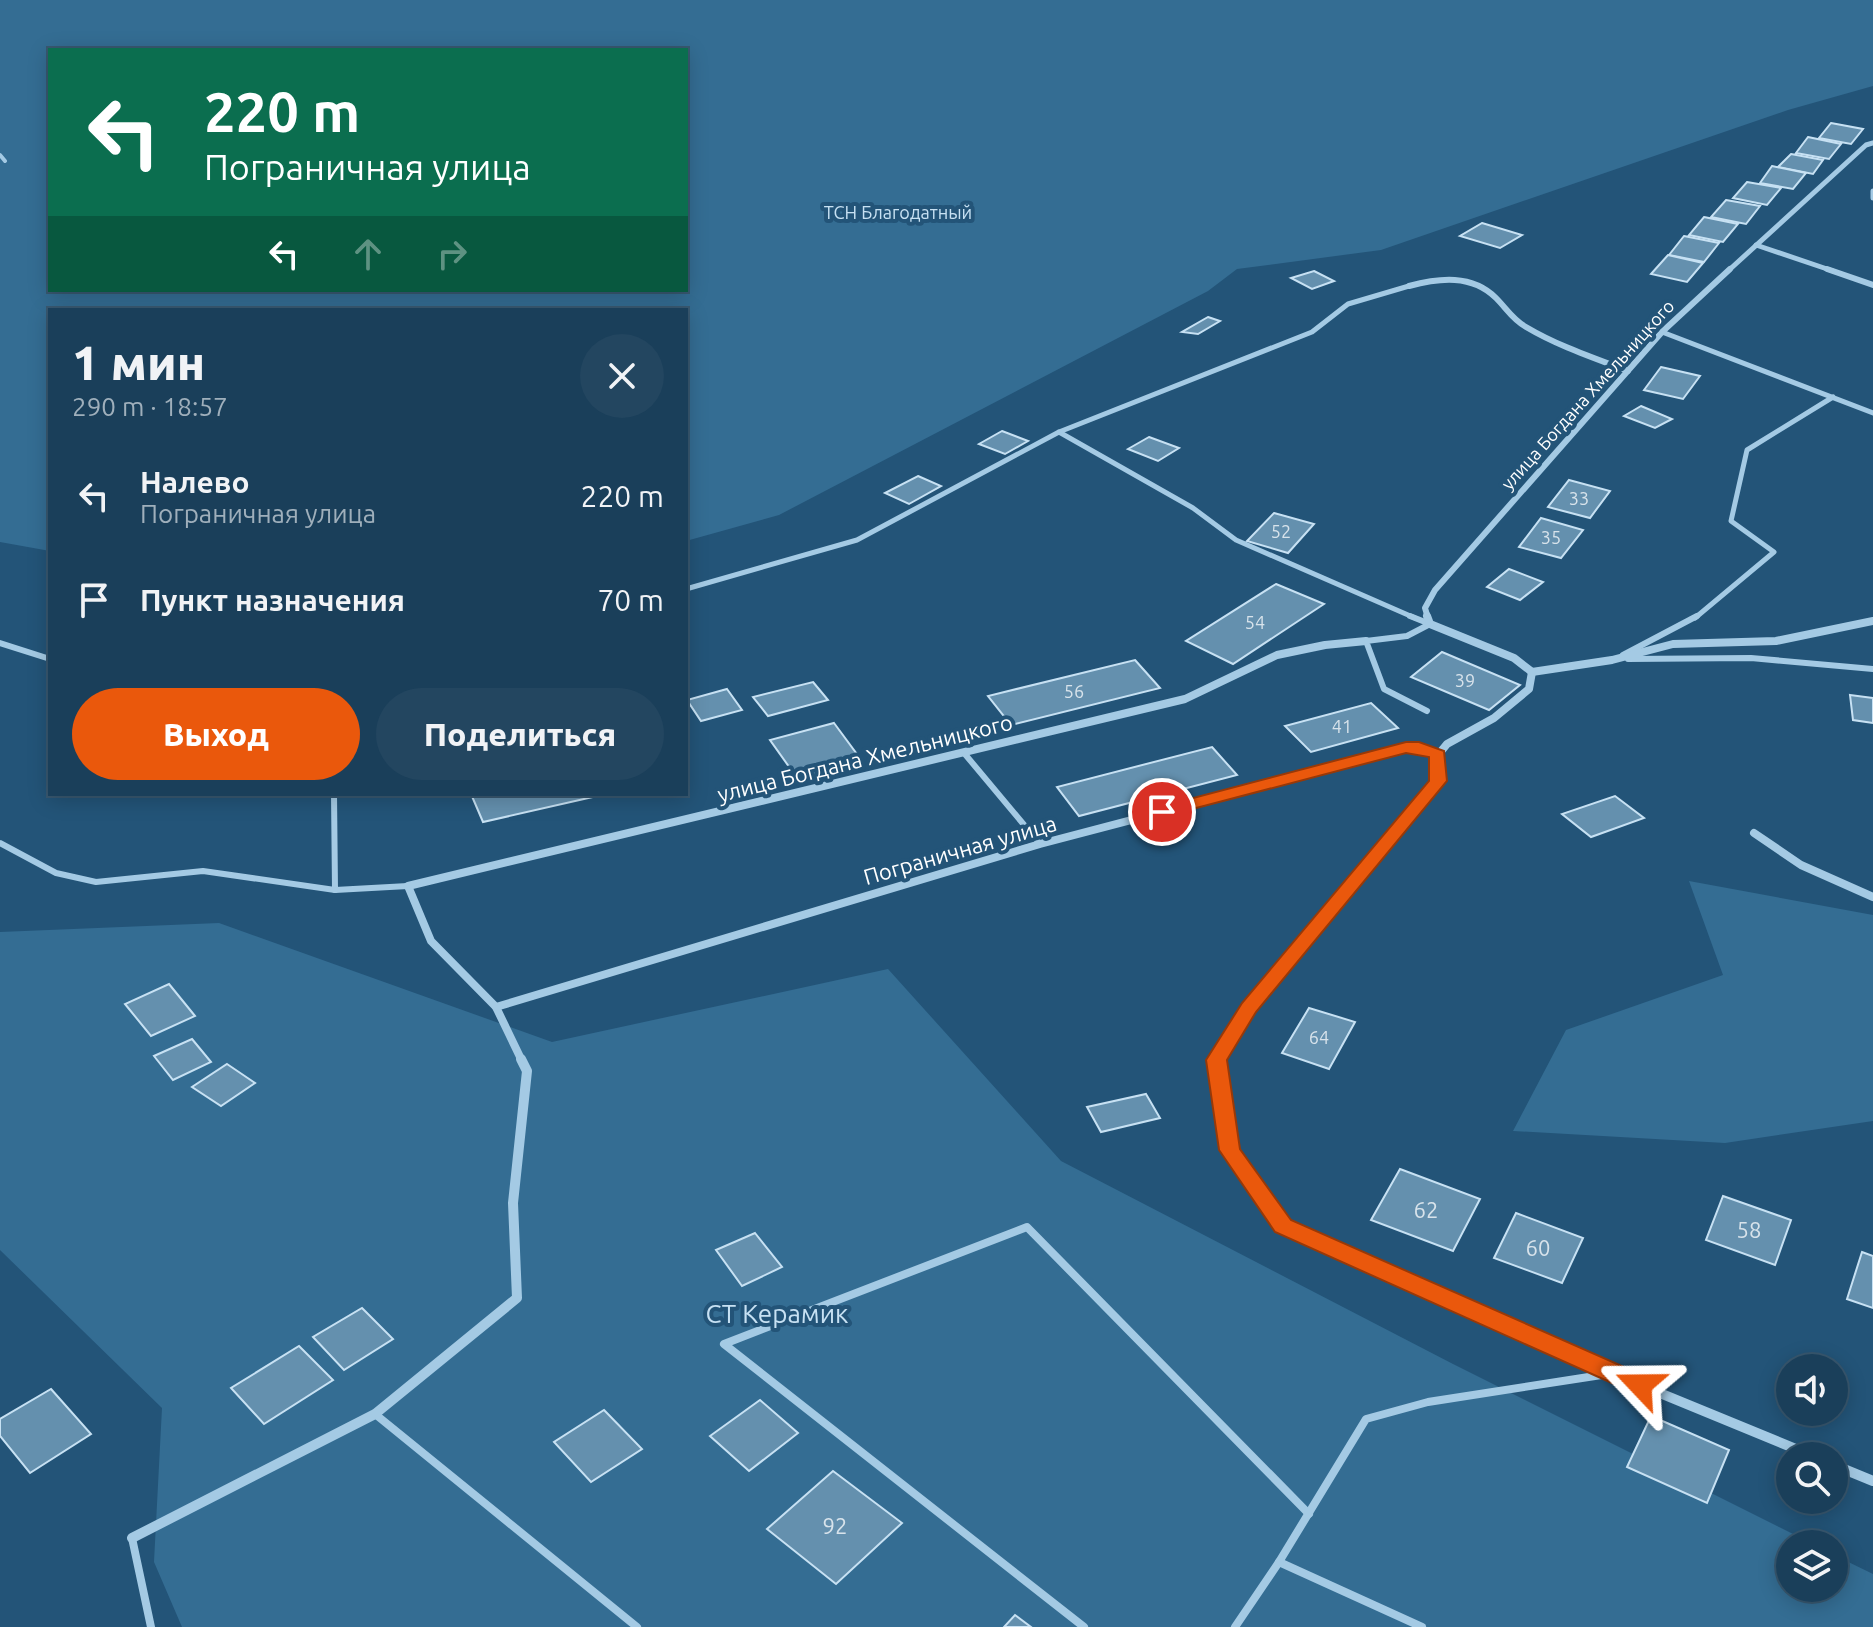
<!DOCTYPE html>
<html lang="ru">
<meta charset="utf-8">
<style>
body{margin:0;font-family:Ubuntu,sans-serif;background:#234660;color:#f1f3f6;height:100vh;display:flex;flex-direction:column;font-size:30px;white-space:nowrap}
*{box-sizing:border-box;margin:0}
p{font-size:26px;color:#9fafbb}
.icon{flex:none;width:44px;height:44px;fill:none;stroke:currentColor;stroke-width:2;stroke-linecap:round;stroke-linejoin:round}
.map{position:relative;flex:1;overflow:hidden}
.side{position:absolute;left:48px;top:308px;width:640px;height:488px;display:flex;flex-direction:column;background:#1a3f5a;border-radius:0px;box-shadow:0 4px 20px #0003,0 0 0 2px #385870}
.side>*{flex:none}
.banner{position:absolute;left:48px;top:48px;width:640px;height:244px;border-radius:0px;box-shadow:0 4px 20px #0003,0 0 0 2px #385870;background:#0b6e4f;color:#fff;overflow:hidden}
.fabs{position:absolute;left:1776px;top:1354px;display:grid;gap:16px}
.fabs a{display:grid;place-items:center;width:72px;height:72px;border-radius:50%;background:#1a3f5a;box-shadow:0 4px 20px #0003,0 0 0 2px #385870;font-size:40px}
.pin{position:absolute;display:grid;place-items:center;width:68px;height:68px;color:#fff;margin:-34px;border:4px solid #fff;border-radius:50%;box-shadow:0 2px 8px #0007}
.me{position:absolute;width:88px;margin:-44px;rotate:293deg;stroke-linejoin:round;filter:drop-shadow(0 0 6px #0008)}
.turn{display:flex;align-items:center;gap:28px;height:168px;padding:0 24px;font-size:36px}
.turn .icon{width:104px;height:104px;stroke-width:2.5}
.turn b{display:block;font-size:56px;line-height:68px}
.lanes{display:flex;align-items:center;height:76px;padding:0 24px;background:#0003;justify-content:center;gap:40px;direction:ltr}
.lanes .off{opacity:.35}
.round{display:grid;place-items:center;flex:none;width:84px;height:84px;border-radius:42px;background:#234660}
.overview{display:flex;align-items:center;justify-content:space-between;height:136px;padding:0 24px}
h1{font-size:48px;font-weight:800;line-height:60px}
.button{display:flex;gap:16px;margin-top:auto;padding:16px 24px}
.button a{flex:1;height:92px;border-radius:48px;background:#ea580c;color:#fff;font-size:32px;font-weight:800;line-height:92px;text-align:center}
.button a+a{background:#234660;color:#f1f3f6}
ul{padding:0;list-style:none}
li{display:flex;align-items:center;gap:24px;height:104px;padding:0 24px}
li div{flex:1}
li b{display:block;font-size:30px}
li em{font-style:normal}
.map>svg:first-child{display:block}
.green{fill:#346d93;fill-rule:evenodd}
.building{fill:#6490ae;stroke:#c7e1f3;stroke-width:2}
.lines{fill:none;stroke-linecap:round;stroke-linejoin:round}
.lane-far3{stroke:#a4cae4;stroke-width:4}
.lane-far2{stroke:#a4cae4;stroke-width:5}
.lane-far1{stroke:#a4cae4;stroke-width:6}
.lane{stroke:#a4cae4;stroke-width:8}
.street-far3{stroke:#a4cae4;stroke-width:5}
.street-far2{stroke:#a4cae4;stroke-width:6}
.street-far1{stroke:#a4cae4;stroke-width:8}
.street{stroke:#a4cae4;stroke-width:10}
.route{fill:#ea580c;stroke:#983908;stroke-width:2}
.labels{text-anchor:middle;stroke-width:8;stroke-linejoin:round;paint-order:stroke}
.far-park-label{font-size:18px;fill:#c7e1f3;stroke:#235478}
.far-street-label{font-size:18px;fill:#fff;stroke:#235478}
.number-label{font-size:18px;fill:#d8e3eb}
.street-label{font-size:22px;fill:#fff;stroke:#235478}
.near-number-label{font-size:22px;fill:#d8e3eb}
.near-park-label{font-size:26px;fill:#c7e1f3;stroke:#235478}
</style>
<div class="map">
<svg width="1873" height="1627" viewBox="0 0 1873 1627">
<rect width="100%" height="100%" fill="#235478"/>
<g class="green">
<path d="M 0,0 L 1873,0 L 1873,86 L 1788,110 L 1381,250 L 1237,269 L 1208,291 L 779,515 L 686,541 L 686,310 L 50,310 L 50,551 L 0,542 ZM 50,50 L 686,50 L 686,290 L 50,290 Z"/>
<path d="M 1689,881 L 1873,915 L 1873,1121 L 1725,1143 L 1513,1131 L 1566,1030 L 1723,975 Z"/>
<path d="M 219,923 L 552,1042 L 888,969 L 1061,1161 L 1453,1364 L 1813,1544 L 1790,1544 L 1790,1588 L 1834,1588 L 1834,1555 L 1873,1574 L 1873,1627 L 182,1627 L 154,1562 L 162,1408 L 0,1250 L 0,932 Z"/>
</g>
<g class="building">
<path d="M 1831,123 L 1863,129 L 1851,144 L 1819,138 Z"/>
<path d="M 1808,137 L 1841,144 L 1829,159 L 1796,153 Z"/>
<path d="M 1791,154 L 1823,160 L 1813,174 L 1778,167 Z"/>
<path d="M 1772,166 L 1806,173 L 1793,189 L 1760,183 Z"/>
<path d="M 1747,182 L 1781,188 L 1767,205 L 1733,198 Z"/>
<path d="M 1726,200 L 1760,206 L 1746,224 L 1711,217 Z"/>
<path d="M 1704,217 L 1738,224 L 1723,242 L 1689,235 Z"/>
<path d="M 1482,223 L 1522,235 L 1500,248 L 1460,236 Z"/>
<path d="M 1684,236 L 1719,243 L 1704,262 L 1669,255 Z"/>
<path d="M 1668,255 L 1703,263 L 1687,282 L 1651,274 Z"/>
<path d="M 1314,271 L 1334,281 L 1312,289 L 1291,278 Z"/>
<path d="M 1208,317 L 1220,321 L 1198,334 L 1182,332 Z"/>
<path d="M 1661,367 L 1700,376 L 1683,399 L 1644,390 Z"/>
<path d="M 1641,406 L 1672,419 L 1655,428 L 1624,416 Z"/>
<path d="M 1002,431 L 1028,441 L 1005,454 L 979,444 Z"/>
<path d="M 1149,437 L 1179,448 L 1158,461 L 1128,449 Z"/>
<path d="M 918,476 L 941,486 L 909,504 L 885,493 Z"/>
<path d="M 1569,480 L 1610,491 L 1590,518 L 1548,507 Z"/>
<path d="M 1274,513 L 1314,524 L 1288,553 L 1247,541 Z"/>
<path d="M 1541,518 L 1583,530 L 1561,558 L 1519,547 Z"/>
<path d="M 1509,569 L 1543,582 L 1520,600 L 1487,587 Z"/>
<path d="M 1276,584 L 1324,604 L 1233,664 L 1186,641 Z"/>
<path d="M 1442,652 L 1520,685 L 1489,710 L 1411,677 Z"/>
<path d="M 1135,660 L 1160,688 L 1011,725 L 988,696 Z"/>
<path d="M 813,682 L 828,700 L 768,716 L 753,697 Z"/>
<path d="M 727,689 L 742,710 L 701,721 L 687,700 Z"/>
<path d="M 1850,695 L 1873,698 L 1873,723 L 1853,720 Z"/>
<path d="M 1371,703 L 1398,728 L 1311,752 L 1285,726 Z"/>
<path d="M 834,723 L 862,761 L 797,778 L 770,740 Z"/>
<path d="M 1212,747 L 1237,775 L 1079,816 L 1057,787 Z"/>
<path d="M 471,794 L 606,794 L 483,822 Z"/>
<path d="M 1615,796 L 1644,818 L 1591,837 L 1562,814 Z"/>
<path d="M 169,984 L 195,1016 L 151,1036 L 125,1004 Z"/>
<path d="M 1309,1008 L 1355,1022 L 1329,1069 L 1282,1053 Z"/>
<path d="M 192,1039 L 211,1062 L 173,1080 L 154,1056 Z"/>
<path d="M 227,1064 L 255,1083 L 221,1106 L 192,1087 Z"/>
<path d="M 1146,1094 L 1160,1118 L 1101,1132 L 1087,1107 Z"/>
<path d="M 1400,1169 L 1480,1199 L 1453,1251 L 1371,1220 Z"/>
<path d="M 1723,1196 L 1791,1220 L 1775,1265 L 1706,1240 Z"/>
<path d="M 1516,1213 L 1583,1238 L 1562,1283 L 1494,1258 Z"/>
<path d="M 755,1233 L 782,1267 L 742,1286 L 716,1250 Z"/>
<path d="M 1862,1252 L 1873,1256 L 1873,1308 L 1847,1299 Z"/>
<path d="M 362,1308 L 393,1339 L 344,1370 L 313,1337 Z"/>
<path d="M 299,1346 L 333,1380 L 264,1424 L 231,1388 Z"/>
<path d="M 51,1389 L 91,1434 L 30,1473 L 0,1436 L 0,1419 Z"/>
<path d="M 760,1400 L 798,1433 L 749,1471 L 710,1436 Z"/>
<path d="M 604,1410 L 642,1449 L 591,1482 L 554,1442 Z"/>
<path d="M 1651,1416 L 1729,1450 L 1707,1503 L 1627,1467 Z"/>
<path d="M 833,1471 L 902,1523 L 836,1584 L 767,1529 Z"/>
<path d="M 1015,1615 L 1031,1627 L 1004,1627 Z"/>
</g>
<g class="lines">
<path class="lane-far3" d="M 0,155 L 5,161"/>
<g class="lane-far2">
<path d="M 1662,332 L 1873,413"/>
<path d="M 1059,432 L 1193,508 L 1236,540 L 1415,618"/>
<path d="M 686,589 L 857,540 L 1059,432 L 1312,332 L 1348,304 L 1409,286"/>
<path d="M 1695,618 L 1774,552 L 1731,521 L 1747,450 L 1833,397"/>
</g>
<g class="lane-far1">
<path d="M 1410,616 L 1430,624"/>
<path d="M 0,643 L 50,659"/>
<path d="M 1623,655 L 1697,616"/>
<path d="M 1628,659 L 1751,658 L 1873,669"/>
<path d="M 1427,711 L 1384,689 L 1366,641 L 1407,636 L 1430,624"/>
<path d="M 964,753 L 1040,844"/>
<path d="M 334,794 L 335,890 L 408,886"/>
<path d="M 0,843 L 56,873 L 96,882 L 203,871 L 335,890"/>
</g>
<g class="lane">
<path d="M 375,1414 L 637,1627"/>
<path d="M 132,1538 L 151,1627"/>
<path d="M 1279,1562 L 1422,1627"/>
<path d="M 1084,1627 L 724,1344 L 1027,1227 L 1309,1514"/>
<path d="M 1235,1627 L 1279,1562 L 1366,1419 L 1428,1402 L 1608,1374"/>
</g>
<g class="street-far3">
<path d="M 1873,191 L 1873,198"/>
<path d="M 1756,245 L 1833,271"/>
<path d="M 1728,271 L 1866,145 L 1873,143"/>
</g>
<g class="street-far2">
<path d="M 1827,269 L 1873,285"/>
<path d="M 1409,286 C 1439,278 1472,274 1496,298 C 1507,309 1512,319 1526,327 C 1558,346 1594,358 1628,371"/>
<path d="M 1428,618 L 1425,608 L 1435,590 L 1662,332 L 1730,269"/>
</g>
<g class="street-far1">
<path d="M 1427,616 L 1430,624 L 1514,658 L 1532,672"/>
<path d="M 1532,672 L 1612,660 L 1673,644 L 1776,641 L 1873,621"/>
<path d="M 1438,755 L 1447,744 L 1494,718 L 1529,689 L 1532,672"/>
<path d="M 1754,833 L 1801,865 L 1873,897"/>
<path d="M 496,1007 L 1040,844 L 1406,748 L 1419,748 L 1438,755"/>
<path d="M 522,1061 L 496,1007 L 431,941 L 408,886 L 1185,699 L 1277,655 L 1325,645 L 1366,641"/>
<path d="M 1217,1061 L 1249,1008 L 1438,781 L 1438,755"/>
</g>
<g class="street">
<path d="M 1218,1059 L 1229,1150 L 1283,1226 L 1611,1373 L 1813,1456"/>
<path d="M 1834,1465 L 1873,1481"/>
<path d="M 132,1538 L 375,1414 L 517,1298 L 513,1203 L 527,1071 L 521,1059"/>
</g>
</g>
<path class="route" d="M 1406,742 L 1419,742 L 1444,751 L 1447,781 L 1256,1012 L 1227,1060 L 1240,1149 L 1291,1220 L 1649,1378 L 1652,1385 L 1649,1392 L 1640,1395 L 1632,1392 L 1275,1232 L 1219,1150 L 1206,1060 L 1242,1003 L 1429,781 L 1429,757 L 1406,753 L 1162,817 L 1153,812 L 1155,808 Z"/>
<g class="labels">
<g class="far-park-label">
<text x="898" y="219">ТСН Благодатный</text>
</g>
<g class="far-street-label">
<text transform="translate(1588 395) rotate(-48)" y="6">улица Богдана Хмельницкого</text>
</g>
<g class="number-label">
<text x="1579" y="505">33</text>
<text x="1281" y="538">52</text>
<text x="1551" y="544">35</text>
<text x="1255" y="629">54</text>
<text x="1465" y="687">39</text>
<text x="1074" y="698">56</text>
<text x="1342" y="733">41</text>
<text x="1319" y="1044">64</text>
</g>
<g class="street-label">
<text transform="translate(865 758) rotate(-14)" y="8">улица Богдана Хмельницкого</text>
<text transform="translate(960 850) rotate(-16)" y="8">Пограничная улица</text>
</g>
<g class="near-number-label">
<text x="1426" y="1218">62</text>
<text x="1749" y="1238">58</text>
<text x="1538" y="1256">60</text>
<text x="835" y="1534">92</text>
</g>
<g class="near-park-label">
<text x="777" y="1323">СТ Керамик</text>
</g>
</g>
</svg>
<div class="fabs">
<a><svg class="icon" aria-label="sound" viewBox="0 0 24 24"><path d="M4 9h4l5-4v14l-5-4H4zM17 9q2 3 0 6"/></svg></a>
<a><svg class="icon" aria-label="search" viewBox="0 0 24 24"><circle cx="10" cy="10" r="6"/><path d="M15 15l6 6"/></svg></a>
<a><svg class="icon" aria-label="layers" viewBox="0 0 24 24"><path d="M12 4l9 5-9 5-9-5zM3 14l9 5 9-5"/></svg></a>
</div>
<div class="pin" style="left:1162px;top:812px;background:#d93025"><svg class="icon" aria-label="arrive" viewBox="0 0 24 24"><path d="M6 21V4h12l-3 4 3 4H6"/></svg></div>
<svg class="me" style="left:1640px;top:1385px" viewBox="-20 -20 40 40"><path d="M0-17L14 15 0 8-14 15z" fill="#ea580c" stroke="#fff" stroke-width="4"/></svg>
<div class="banner">
<div class="turn"><svg class="icon" aria-label="left" viewBox="0 0 24 24"><path d="M17 20v-9H6M10 6l-5 5 5 5"/></svg><div><b>220 m</b>Пограничная улица</div></div>
<div class="lanes"><svg class="icon" aria-label="left" viewBox="0 0 24 24"><path d="M17 20v-9H6M10 6l-5 5 5 5"/></svg><svg class="icon off" aria-label="ahead" viewBox="0 0 24 24"><path d="M12 20V5M6 11l6-6 6 6"/></svg><svg class="icon off" aria-label="right" viewBox="0 0 24 24"><path d="M7 20v-9h11M14 6l5 5-5 5"/></svg></div>
</div>
<section class="side">
<div class="overview"><div><h1>1 мин</h1><p>290 m · 18:57</p></div><a class="round"><svg class="icon" aria-label="close" viewBox="0 0 24 24"><path d="M6 6l12 12M18 6L6 18"/></svg></a></div>
<ul>
<li><svg class="icon" aria-label="left" viewBox="0 0 24 24"><path d="M17 20v-9H6M10 6l-5 5 5 5"/></svg><div><b>Налево</b><p>Пограничная улица</p></div><em>220 m</em></li>
<li><svg class="icon" aria-label="arrive" viewBox="0 0 24 24"><path d="M6 21V4h12l-3 4 3 4H6"/></svg><div><b>Пункт назначения</b></div><em>70 m</em></li>
</ul>
<div class="button"><a>Выход</a><a>Поделиться</a></div>
</section>
</div>
